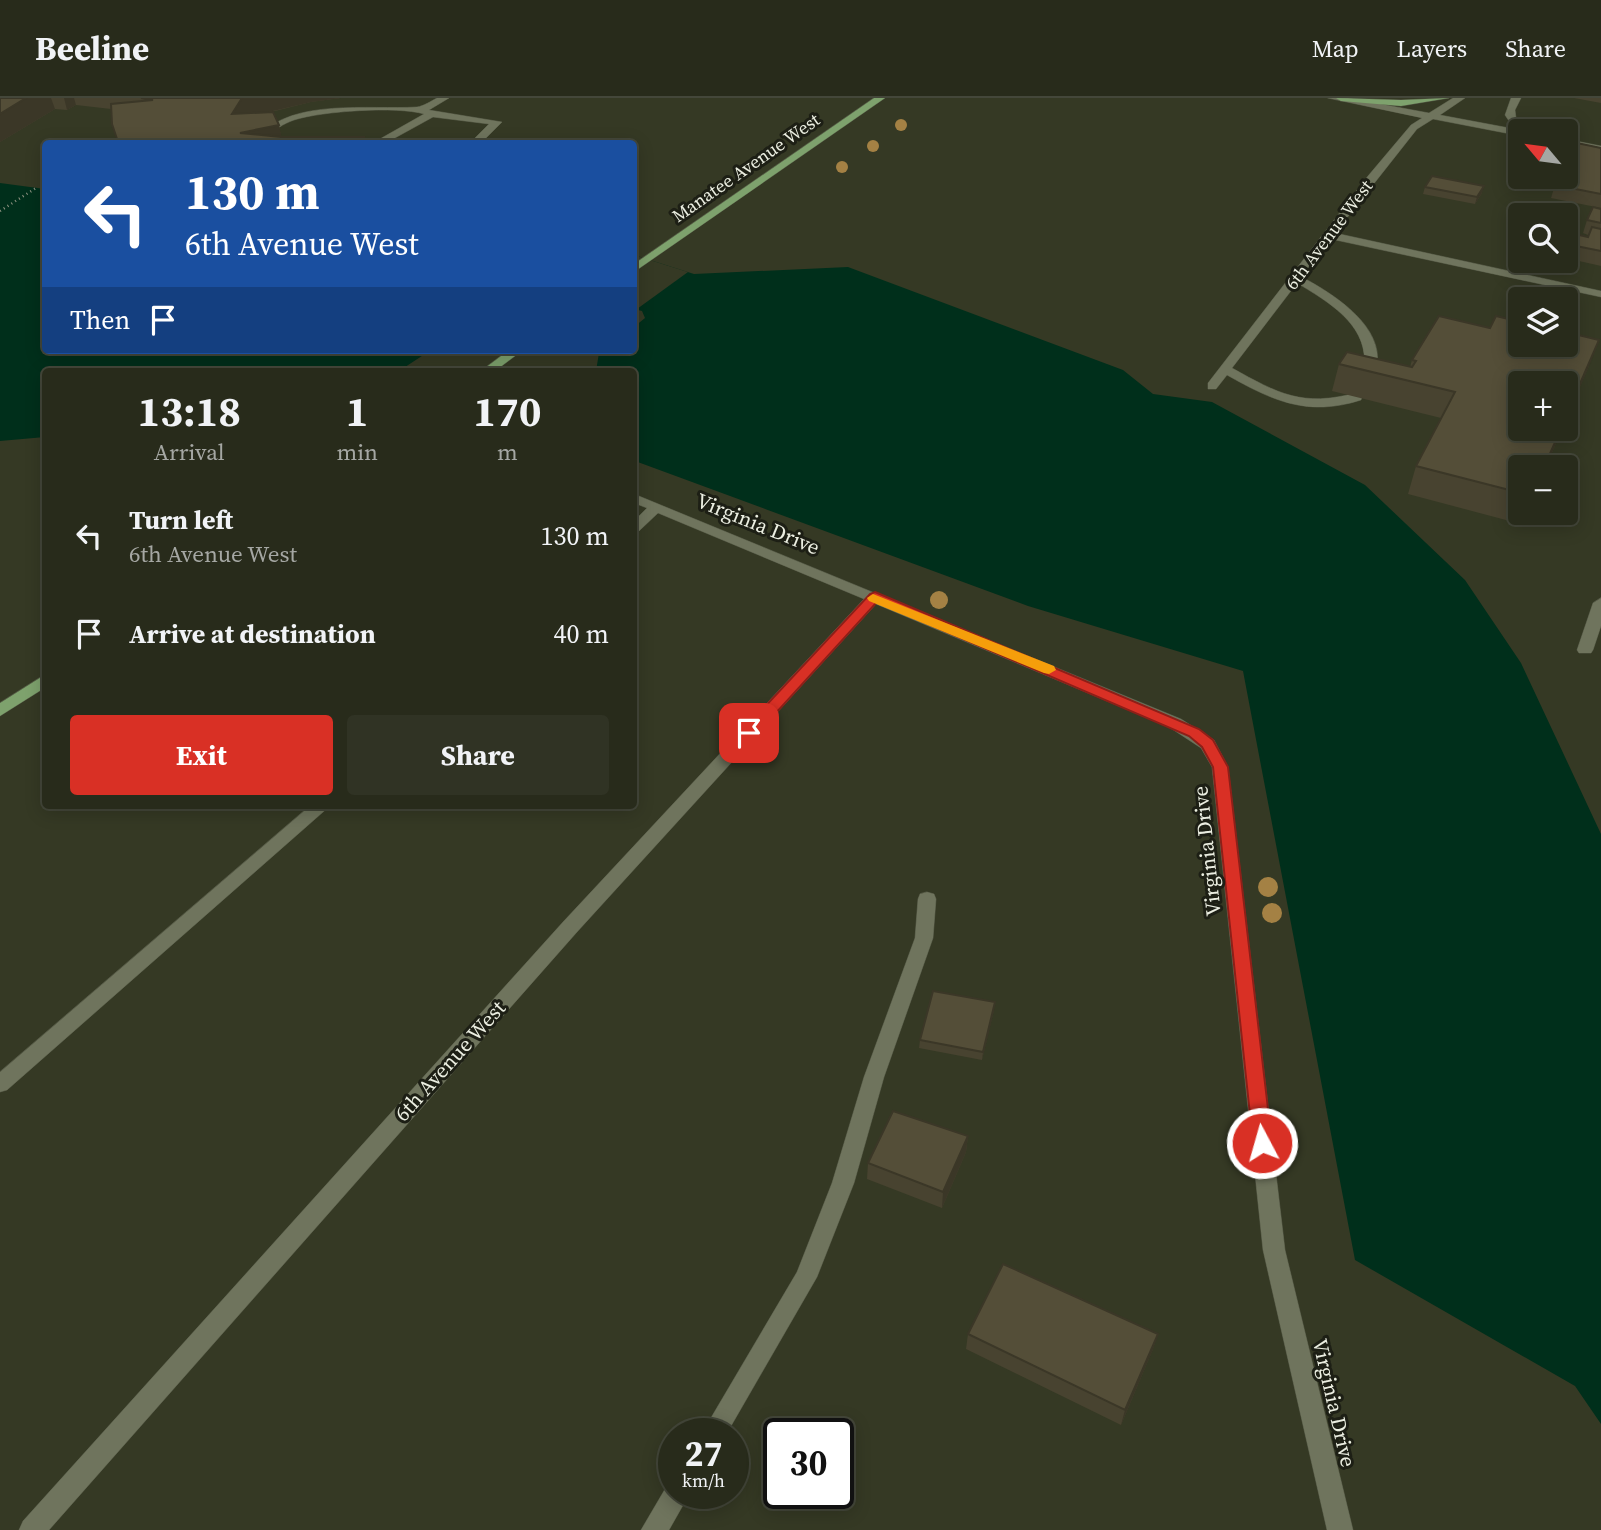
<!DOCTYPE html>
<meta charset="utf-8">
<style>
body{margin:0;font-family:"Source Serif 4",serif;background:#303324;color:#f1f3f6;height:100vh;display:flex;flex-direction:column;font-size:26px;white-space:nowrap}
*{box-sizing:border-box;margin:0}
p{font-size:23px;color:#a5a7a3}
.icon{flex:none;width:38px;height:38px;fill:none;stroke:currentColor;stroke-width:2;stroke-linecap:round;stroke-linejoin:round}
.map{position:relative;flex:1;overflow:hidden}
.panel{position:absolute;left:42px;top:270px;width:595px;height:441px;display:flex;flex-direction:column;background:#282b1b;border-radius:7px;box-shadow:0 4px 18px #0003,0 0 0 2px #44473a}
.panel>*{flex:none}
.hud{position:absolute;left:42px;top:42px;width:595px;height:214px;border-radius:7px;box-shadow:0 4px 18px #0003,0 0 0 2px #44473a;background:#1a4fa0;color:#fff;overflow:hidden}
.needle{width:46px;rotate:299deg}
.fabs{position:absolute;left:1508px;top:21px;display:grid;gap:14px}
.fabs a{display:grid;place-items:center;width:70px;height:70px;border-radius:7px;background:#282b1b;box-shadow:0 4px 18px #0003,0 0 0 2px #44473a;font-size:35px}
.speed{position:absolute;left:658px;top:1320px;display:flex;gap:14px;font-size:35px;font-weight:700;text-align:center}
.speed>*{display:grid;place-content:center;width:91px;height:91px;border-radius:50%;background:#282b1b;box-shadow:0 4px 18px #0003,0 0 0 2px #44473a;line-height:1}
.speed small{font-size:18px;font-weight:400}
.speed .limit{border:4px solid #111;border-radius:10px;background:#fff;color:#111}
.pin{position:absolute;display:grid;place-items:center;width:60px;height:60px;color:#fff;margin:-30px;border-radius:14px;box-shadow:0 4px 10px #0006}
.me{position:absolute;width:77px;margin:-38px;rotate:354deg;stroke-linejoin:round;filter:drop-shadow(0 0 5px #0008)}
.turn{display:flex;align-items:center;gap:24px;height:147px;padding:0 28px;font-size:32px}
.turn .icon{width:91px;height:91px;stroke-width:2.5}
.turn b{display:block;font-size:49px;line-height:60px}
.then{display:flex;align-items:center;height:66px;padding:0 28px;background:#0003;gap:14px;font-size:26px}
.eta{display:flex;justify-content:space-evenly;align-items:center;height:119px;text-align:center}
.eta b{font-size:42px;font-weight:700;line-height:49px}
.cta{display:flex;gap:14px;margin-top:auto;padding:14px 28px}
.cta a{flex:1;height:80px;border-radius:7px;background:#d93025;color:#fff;font-size:28px;font-weight:700;line-height:80px;text-align:center}
.cta a+a{background:#303324;color:#f1f3f6}
ul{padding:0;list-style:none}
li{display:flex;align-items:center;gap:21px;height:98px;padding:0 28px}
li div{flex:1}
li b{display:block;font-size:26px}
li em{font-style:normal}
header{display:flex;align-items:center;gap:42px;box-sizing:border-box;height:98px;padding:0 35px;background:#282b1b;border-bottom:2px solid #44473a}
header strong{font-size:33px}
nav{display:flex;gap:38px;margin-inline-start:auto;font-size:24px}
.map>svg:first-child{display:block}
.water{fill:#002f1b}
.pier{fill:#353924}
.lines{fill:none;stroke-linecap:round;stroke-linejoin:round}
.minor-casing{stroke:#525643;stroke-width:1}
.major-casing{stroke:#525643;stroke-width:1}
.path{stroke:#929685;stroke-width:2.5;stroke-dasharray:1 3.5;stroke-linecap:butt}
.minor{fill:#6f745d;fill-rule:evenodd}
.major{fill:#7ea26d;fill-rule:evenodd}
.tree{fill:#a48144}
.wall{fill:#484330}
.shaded-wall{fill:#3b3727}
.building{fill:#544e38;stroke:#3b3727;stroke-width:2}
.route{fill:#d93025;stroke:#8d1f18;stroke-width:2}
.slow{fill:#f59e0b}
.labels{text-anchor:middle;stroke-width:6;stroke-linejoin:round;paint-order:stroke}
.far-street-label{font-size:18px;fill:#ebeee1;stroke:#1d1f15}
.street-label{font-size:21px;fill:#ebeee1;stroke:#1d1f15}
</style>
<header>
<strong>Beeline</strong>
<nav><a>Map</a><a>Layers</a><a>Share</a></nav>
</header>
<div class="map">
<svg width="1601" height="1432" viewBox="0 0 1601 1432">
<rect width="100%" height="100%" fill="#353924"/>
<g class="water">
<path d="M 0,85 L 45,91 L 46,252 L 431,252 L 399,273 L 46,273 L 45,339 L 0,343 Z"/>
<path d="M 634,157 L 694,176 L 848,169 L 1123,272 L 1153,296 L 1212,304 L 1365,387 L 1465,482 L 1521,565 L 1601,736 L 1601,1326 L 1575,1288 L 1355,1162 L 1243,573 L 1028,508 L 635,363 L 634,273 L 596,273 L 599,255 L 602,252 L 634,252 L 634,229 L 645,220 L 642,213 L 634,211 Z"/>
</g>
<path class="pier" d="M 634,157 L 688,174 L 637,211 L 634,211 Z"/>
<g class="lines">
<defs>
<g id="minor">
<path d="M 437,0 L 449,0 L 429,12 L 502,24 L 480,46 L 469,46 L 489,26 L 433,19 L 384,46 L 371,46 L 424,16 C 397,8 322,13 294,22 C 283,26 275,31 267,40 L 259,38 C 293,0 369,12 417,9 C 424,8 431,3 437,0 Z"/>
<path d="M 1328,0 L 1348,0 L 1429,15 L 1453,0 L 1465,0 L 1440,17 L 1520,32 L 1511,26 L 1505,17 L 1511,0 L 1521,0 L 1515,12 L 1516,20 L 1536,33 L 1521,33 L 1521,38 L 1433,21 L 1417,31 L 1335,135 L 1601,193 L 1601,199 L 1331,141 L 1302,179 C 1337,198 1396,235 1372,283 L 1368,284 L 1362,280 C 1375,232 1334,207 1297,185 L 1232,270 C 1279,296 1302,309 1356,295 L 1362,299 L 1361,302 C 1308,319 1273,303 1227,277 L 1216,291 L 1208,291 L 1208,285 L 1368,78 L 1411,27 L 1422,20 Z"/>
<path d="M 1566,41 L 1601,48 L 1601,54 L 1566,47 Z"/>
<path d="M 634,396 L 1181,621 L 1214,642 L 1228,669 L 1285,1152 L 1353,1432 L 1327,1432 L 1263,1152 L 1212,669 L 1201,650 L 1169,629 L 876,506 L 577,834 L 49,1432 L 19,1432 L 23,1423 L 563,824 L 864,501 L 658,415 L 639,433 L 634,434 L 634,423 L 647,410 L 634,405 Z"/>
<path d="M 1601,500 L 1601,528 L 1593,552 L 1591,555 L 1579,555 L 1577,552 L 1593,505 Z"/>
<path d="M 311,707 L 331,707 L 7,992 L 0,994 L 0,974 Z"/>
<path d="M 927,794 L 934,796 L 936,801 L 933,840 L 884,979 L 854,1085 L 817,1179 L 727,1335 L 702,1335 L 797,1174 L 832,1085 L 864,979 L 915,840 L 918,801 L 920,796 Z"/>
<path d="M 674,1384 L 674,1395 L 690,1395 L 669,1432 L 641,1432 L 668,1386 Z"/>
</g>
<g id="major">
<path d="M 874,0 L 885,0 L 634,174 L 634,166 Z"/>
<path d="M 1336,0 L 1401,2 L 1449,0 L 1401,8 L 1341,3 Z"/>
<path d="M 509,252 L 523,252 L 495,273 L 481,273 Z"/>
<path d="M 46,576 L 46,589 L 0,618 L 0,605 Z"/>
</g>
</defs>
<use href="#minor" class="minor-casing"/>
<use href="#major" class="major-casing"/>
<path class="path" d="M 0,113 L 36,90"/>
<use href="#minor" class="minor"/>
<use href="#major" class="major"/>
</g>
<g class="tree">
<circle cx="901" cy="27" r="6"/>
<circle cx="873" cy="48" r="6"/>
<circle cx="842" cy="69" r="6"/>
<circle cx="939" cy="502" r="9"/>
<circle cx="1268" cy="789" r="10"/>
<circle cx="1272" cy="815" r="10"/>
</g>
<g class="wall">
<path d="M 0,0 L 341,0 L 311,4 L 271,14 L 279,27 L 281,39 L 364,39 L 366,46 L 118,46 L 112,26 L 111,11 L 76,7 L 67,12 L 55,11 L 0,44 Z"/>
<path d="M 1574,0 L 1601,0 L 1601,5 Z"/>
<path d="M 1601,50 L 1601,110 L 1551,100 L 1555,87 Z"/>
<path d="M 1425,89 L 1482,95 L 1475,106 L 1423,96 Z"/>
<path d="M 1601,111 L 1601,168 L 1566,160 L 1566,145 L 1588,139 L 1588,137 L 1583,135 L 1587,122 Z"/>
<path d="M 1412,262 L 1589,268 L 1566,321 L 1566,285 L 1521,331 L 1562,331 L 1546,369 L 1521,369 L 1521,415 L 1526,415 L 1521,426 L 1408,396 L 1416,368 L 1441,320 L 1332,293 L 1339,266 L 1410,269 Z"/>
<path d="M 994,912 L 982,962 L 919,950 L 920,942 Z"/>
<path d="M 968,1038 L 966,1054 L 942,1110 L 867,1081 L 868,1065 Z"/>
<path d="M 968,1236 L 1158,1236 L 1153,1251 L 1121,1327 L 966,1251 Z"/>
</g>
<g class="shaded-wall">
<path d="M 26,0 L 51,0 L 55,11 L 0,44 L 0,16 Z"/>
<path d="M 64,0 L 74,0 L 76,7 L 67,12 Z"/>
<path d="M 242,0 L 341,0 L 311,4 L 260,16 L 279,27 L 283,46 L 242,46 L 232,16 Z"/>
<path d="M 1484,88 L 1482,95 L 1475,106 L 1477,99 Z"/>
<path d="M 1599,242 L 1589,268 L 1566,321 L 1566,318 Z"/>
<path d="M 1561,331 L 1562,331 L 1546,369 L 1544,369 Z"/>
<path d="M 995,904 L 994,912 L 982,962 L 983,954 Z"/>
<path d="M 968,1038 L 966,1054 L 942,1110 L 943,1094 Z"/>
<path d="M 1158,1236 L 1153,1251 L 1121,1327 L 1125,1312 Z"/>
</g>
<g class="building">
<path d="M 0,0 L 26,0 L 0,16 Z"/>
<path d="M 141,0 L 242,0 L 232,16 L 273,14 L 279,27 L 240,35 L 281,39 L 364,39 L 363,46 L 122,46 L 117,41 L 112,26 L 111,6 L 153,2 Z"/>
<path d="M 1577,45 L 1601,50 L 1601,96 L 1555,87 L 1559,79 L 1566,79 L 1566,66 Z"/>
<path d="M 1432,78 L 1484,88 L 1477,99 L 1425,89 Z"/>
<path d="M 1593,109 L 1601,111 L 1601,125 L 1587,122 Z"/>
<path d="M 1592,129 L 1601,131 L 1601,153 L 1566,146 L 1571,135 L 1588,139 Z"/>
<path d="M 1439,218 L 1490,230 L 1496,218 L 1521,224 L 1521,247 L 1566,247 L 1566,234 L 1599,242 L 1566,318 L 1566,285 L 1521,285 L 1521,331 L 1561,331 L 1544,369 L 1521,369 L 1521,395 L 1416,368 L 1455,294 L 1339,266 L 1347,254 L 1412,269 L 1416,263 L 1412,262 Z"/>
<path d="M 933,893 L 995,904 L 983,954 L 920,942 Z"/>
<path d="M 893,1013 L 968,1038 L 943,1094 L 868,1065 Z"/>
<path d="M 1003,1166 L 1158,1236 L 1125,1312 L 968,1236 Z"/>
</g>
<path class="route" d="M 875,494 L 1199,631 L 1213,642 L 1228,669 L 1272,1045 L 1269,1051 L 1262,1053 L 1255,1051 L 1253,1045 L 1213,669 L 1202,649 L 1189,638 L 877,504 L 755,638 L 744,638 L 742,635 L 744,631 L 870,496 Z"/>
<path class="slow" d="M 873,496 L 1054,568 L 1056,572 L 1049,576 L 1044,575 L 869,503 L 867,500 Z"/>
<g class="labels">
<g class="far-street-label">
<text transform="translate(746 70) rotate(-35)" y="6">Manatee Avenue West</text>
<text transform="translate(1329 137) rotate(-53)" y="6">6th Avenue West</text>
</g>
<g class="street-label">
<text transform="translate(758 426) rotate(22)" y="7">Virginia Drive</text>
<text transform="translate(1207 753) rotate(-96)" y="7">Virginia Drive</text>
<text transform="translate(450 963) rotate(-48)" y="7">6th Avenue West</text>
<text transform="translate(1334 1305) rotate(77)" y="7">Virginia Drive</text>
</g>
</g>
</svg>
<div class="fabs">
<a><svg class="needle" viewBox="-14 -14 28 28"><path d="M0-13l5 13h-10z" fill="#e53935"/><path d="M0 13l5-13h-10z" fill="#a5a7a3"/></svg></a>
<a><svg class="icon" aria-label="search" viewBox="0 0 24 24"><circle cx="10" cy="10" r="6"/><path d="M15 15l6 6"/></svg></a>
<a><svg class="icon" aria-label="layers" viewBox="0 0 24 24"><path d="M12 4l9 5-9 5-9-5zM3 14l9 5 9-5"/></svg></a>
<a>+</a>
<a>−</a>
</div>
<div class="speed"><div>27<small>km/h</small></div><div class="limit">30</div></div>
<div class="pin" style="left:749px;top:635px;background:#d93025"><svg class="icon" aria-label="arrive" viewBox="0 0 24 24"><path d="M6 21V4h12l-3 4 3 4H6"/></svg></div>
<svg class="me" style="left:1262px;top:1045px" viewBox="-20 -20 40 40"><circle r="17" fill="#d93025" stroke="#fff" stroke-width="3"/><path d="M0-11L8 9 0 5-8 9z" fill="#fff"/></svg>
<div class="hud">
<div class="turn"><svg class="icon" aria-label="left" viewBox="0 0 24 24"><path d="M17 20v-9H6M10 6l-5 5 5 5"/></svg><div><b>130 m</b>6th Avenue West</div></div>
<div class="then">Then<svg class="icon" aria-label="arrive" viewBox="0 0 24 24"><path d="M6 21V4h12l-3 4 3 4H6"/></svg></div>
</div>
<section class="panel">
<div class="eta">
<div><b>13:18</b><p>Arrival</p></div>
<div><b>1</b><p>min</p></div>
<div><b>170</b><p>m</p></div>
</div>
<ul>
<li><svg class="icon" aria-label="left" viewBox="0 0 24 24"><path d="M17 20v-9H6M10 6l-5 5 5 5"/></svg><div><b>Turn left</b><p>6th Avenue West</p></div><em>130 m</em></li>
<li><svg class="icon" aria-label="arrive" viewBox="0 0 24 24"><path d="M6 21V4h12l-3 4 3 4H6"/></svg><div><b>Arrive at destination</b></div><em>40 m</em></li>
</ul>
<div class="cta"><a>Exit</a><a>Share</a></div>
</section>
</div>
